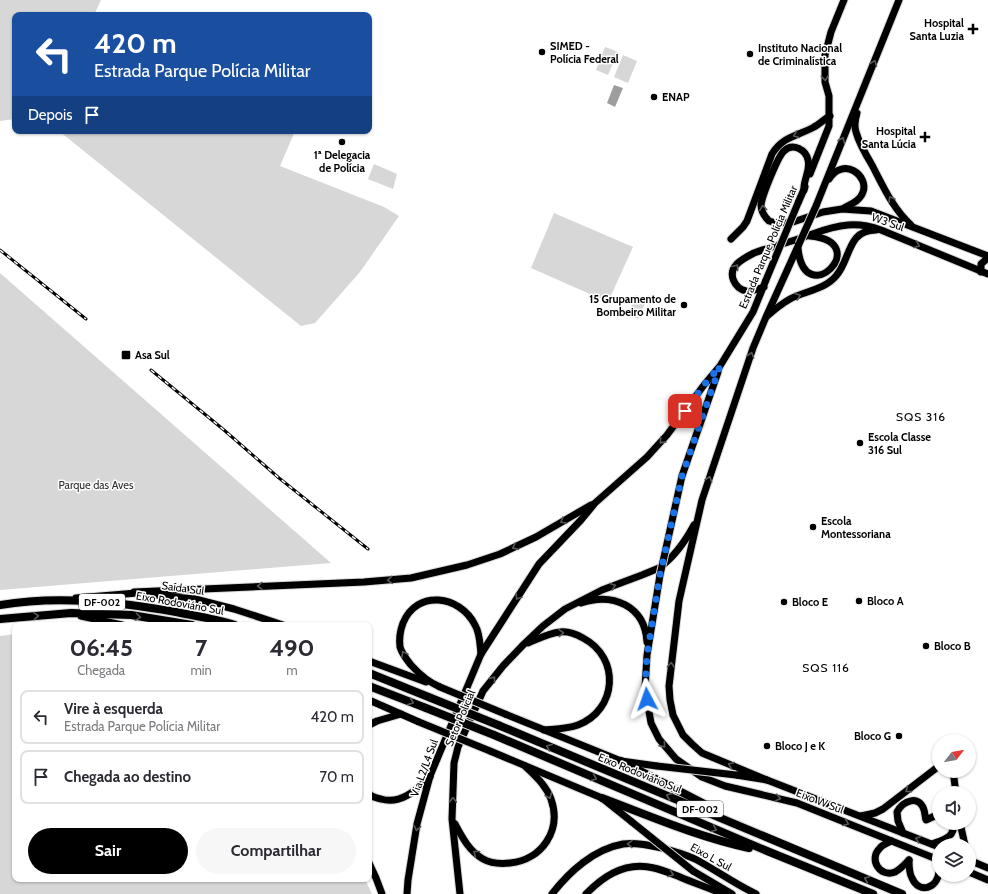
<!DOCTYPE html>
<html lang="pt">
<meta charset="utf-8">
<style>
body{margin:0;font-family:Cabin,sans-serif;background:#f7f7f7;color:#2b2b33;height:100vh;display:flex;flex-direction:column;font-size:15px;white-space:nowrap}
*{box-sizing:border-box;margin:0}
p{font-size:13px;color:#7c7c81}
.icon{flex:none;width:22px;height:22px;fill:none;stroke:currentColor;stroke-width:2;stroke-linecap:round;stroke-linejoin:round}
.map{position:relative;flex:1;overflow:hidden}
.drawer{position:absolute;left:12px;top:622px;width:360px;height:260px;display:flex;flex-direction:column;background:#fff;border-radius:8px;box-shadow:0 1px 3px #0004}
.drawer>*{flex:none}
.hud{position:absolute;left:12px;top:12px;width:360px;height:122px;border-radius:8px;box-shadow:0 1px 3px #0004;background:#1a4fa0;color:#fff;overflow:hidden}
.needle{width:26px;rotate:59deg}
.buttons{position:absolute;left:932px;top:734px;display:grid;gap:8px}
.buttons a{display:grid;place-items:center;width:44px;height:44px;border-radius:50%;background:#fff;box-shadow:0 1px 3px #0004;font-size:20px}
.pin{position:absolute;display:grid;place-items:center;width:34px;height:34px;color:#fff;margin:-17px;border-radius:8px;box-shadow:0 2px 6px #0006}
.me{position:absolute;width:44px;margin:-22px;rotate:356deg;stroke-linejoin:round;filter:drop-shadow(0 0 3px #0008)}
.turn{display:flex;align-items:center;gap:14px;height:84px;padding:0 16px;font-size:18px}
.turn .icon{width:52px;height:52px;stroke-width:2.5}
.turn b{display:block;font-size:28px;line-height:34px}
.then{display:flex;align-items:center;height:38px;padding:0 16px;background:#0003;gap:8px;font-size:15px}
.eta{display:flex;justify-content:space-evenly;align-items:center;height:68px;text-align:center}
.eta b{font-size:24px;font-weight:700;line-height:28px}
.button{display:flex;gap:8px;margin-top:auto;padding:8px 16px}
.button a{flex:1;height:46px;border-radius:24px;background:#000;color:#fff;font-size:16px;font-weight:700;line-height:46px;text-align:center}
.button a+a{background:#f7f7f7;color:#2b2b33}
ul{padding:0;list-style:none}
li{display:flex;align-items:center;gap:12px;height:54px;margin:0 8px 6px;padding:0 8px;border:2px solid #e1e1e2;border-radius:8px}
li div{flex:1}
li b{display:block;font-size:15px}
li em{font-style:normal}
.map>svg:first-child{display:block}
.green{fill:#d7d7d7}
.water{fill:#9e9e9e}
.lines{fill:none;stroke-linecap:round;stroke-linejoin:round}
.primary-casing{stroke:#dbdbdb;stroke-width:9}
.trunk-casing{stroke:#dbdbdb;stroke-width:10}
.primary{stroke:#000;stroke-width:7}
.trunk{stroke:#000;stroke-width:8}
.rail-casing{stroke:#000;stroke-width:3}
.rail{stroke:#fff;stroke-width:1.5;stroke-dasharray:4.5;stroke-linecap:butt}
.primary-bridge-casing{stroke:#dbdbdb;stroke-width:9;stroke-linecap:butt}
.trunk-bridge-casing{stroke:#dbdbdb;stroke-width:10;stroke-linecap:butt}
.primary-bridge{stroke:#000;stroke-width:7}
.trunk-bridge{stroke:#000;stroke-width:8}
.oneway{stroke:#595959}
.route{stroke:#1a73e8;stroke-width:7;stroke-dasharray:0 12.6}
.poi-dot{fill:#000;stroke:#fff;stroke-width:1.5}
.labels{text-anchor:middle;stroke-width:3;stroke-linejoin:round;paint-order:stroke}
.shield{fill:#fff;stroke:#4c4c4c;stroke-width:1}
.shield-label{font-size:10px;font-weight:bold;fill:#000}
.poi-label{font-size:11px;font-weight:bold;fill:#000;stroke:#fff;text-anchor:start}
.street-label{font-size:11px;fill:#000;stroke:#fff}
.park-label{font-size:11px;fill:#2e2e2e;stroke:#fff}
.neighbourhood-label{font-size:12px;letter-spacing:1px;fill:#000;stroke:#fff}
</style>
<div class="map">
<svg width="988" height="894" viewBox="0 0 988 894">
<rect width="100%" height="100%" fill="#fff"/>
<g class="green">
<path d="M 0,0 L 101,0 L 94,15 L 15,15 L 15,119 L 0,121 Z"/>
<path d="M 605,47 L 618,52 L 608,75 L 596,70 Z"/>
<path d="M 623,55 L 637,61 L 628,83 L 614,77 Z"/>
<path d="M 59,131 L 160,131 L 166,134 L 172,131 L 295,131 L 280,166 L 384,207 L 399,216 L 360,272 L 315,323 L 301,326 Z"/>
<path d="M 374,164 L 397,174 L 393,189 L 368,179 Z"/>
<path d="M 554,213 L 633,247 L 608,302 L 531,268 Z"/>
<path d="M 0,273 L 331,563 L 0,590 Z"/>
<path d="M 636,295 L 647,299 L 638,319 L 628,315 Z"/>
<path d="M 15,634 L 15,879 L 365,879 L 372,894 L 0,894 L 0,636 Z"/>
</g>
<path class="water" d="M 614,85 L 623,88 L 615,107 L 607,103 Z"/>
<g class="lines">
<defs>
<g id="primary">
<path d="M 857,113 C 855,120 854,126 856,132 C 859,143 866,155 872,165 C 883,186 893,209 911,225"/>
<path d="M 810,174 L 829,126 L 829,96 L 825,82 L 825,55 L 831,32 L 844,0"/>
<path d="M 829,179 C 844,156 869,176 863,192 C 860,201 851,204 844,208"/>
<path d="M 804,190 C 803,180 811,170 808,160 C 806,150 793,142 784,151 C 778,156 762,196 761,205 C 761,211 765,217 769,221 L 776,223 L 793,222 L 823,212 L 842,209 L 871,211 L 988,256"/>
<path d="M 798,203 L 805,187"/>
<path d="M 816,206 L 899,0"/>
<path d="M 731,239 L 743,227 L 747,221 L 772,154 C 783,136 798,136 814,127 C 820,124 824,119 830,116"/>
<path d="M 798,248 C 804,313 875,242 810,236"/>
<path d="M 981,272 L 981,264 L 988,258"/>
<path d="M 764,287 C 758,289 751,292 746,291 C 734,288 728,274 736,265 C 740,260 748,256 754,253 C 770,247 787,243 804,237 C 818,232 832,226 848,225 C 860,224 870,226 881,230 L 988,274"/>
<path d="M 767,316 C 774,310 781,304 790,299 C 805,291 824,290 836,276 C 851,259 847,230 876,230"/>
<path d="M 682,476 L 718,372"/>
<path d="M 660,575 L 647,655 L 645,688 L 651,723 L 659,739 L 676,759 L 702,777 L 725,786 L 797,803 L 939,860"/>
<path d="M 134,592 L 364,582 L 411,578 L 467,565 L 500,554 L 536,537 L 591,505"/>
<path d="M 153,595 L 195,599 L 234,609 L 283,625"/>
<path d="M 76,598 L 137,593"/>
<path d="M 581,603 C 613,592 645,606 647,642"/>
<path d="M 81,616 L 122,625"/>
<path d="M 528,643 C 538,639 549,633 560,632 C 568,631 576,634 583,638 C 621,658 617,710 578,725 C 567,729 555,729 544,730"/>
<path d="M 369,661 L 426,682"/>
<path d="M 440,687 C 428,682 420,675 411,665 C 407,660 402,654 400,647 C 399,639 400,631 403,623 C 417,589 460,595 475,625 C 480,633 480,645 481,654"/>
<path d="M 369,700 L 419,722"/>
<path d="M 505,714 L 621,761 L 657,766"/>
<path d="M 369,725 L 377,721 L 401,714"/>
<path d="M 490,751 L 602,798 L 632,822"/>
<path d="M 953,771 L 956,793"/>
<path d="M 736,775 L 767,780 L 939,847"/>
<path d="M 767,780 L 702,753 L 692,744 L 683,735 L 673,715 L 670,700 L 669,686 L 679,601 L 702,500 L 753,348 L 766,317 L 799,244"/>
<path d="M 369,794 C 372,797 376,798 381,799 C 401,805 416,790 430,777"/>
<path d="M 861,816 L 875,813 L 883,809 L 939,766"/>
<path d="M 960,823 L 965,845"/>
<path d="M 455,824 C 462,837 469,851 483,859 C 492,864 501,864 510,863 C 542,860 562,830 551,799 C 546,785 535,776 525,766"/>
<path d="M 903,833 L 898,821 L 897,812 C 903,801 919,794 924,810 C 925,813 925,817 926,820 L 939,814"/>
<path d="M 891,841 C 887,843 882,845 880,848 C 868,859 880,878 895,872 C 901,869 905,864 909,860"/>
<path d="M 932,844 C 943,840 956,837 953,823"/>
<path d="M 909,860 C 909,866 909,873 912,878 C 919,894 937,889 939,872"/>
<path d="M 969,860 L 988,868"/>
<path d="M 369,863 L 376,878 L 382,894"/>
<path d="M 693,871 L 732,894"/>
<path d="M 969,872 L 988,880"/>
<path d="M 407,894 L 408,880 L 417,824 L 430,776 L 481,654 L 539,564 L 581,520 L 595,503 L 647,457 L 667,435 L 704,385 L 720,366 L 753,312 L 766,280"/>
<path d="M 460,894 L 452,819 L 454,763 L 458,747 L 483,691 L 503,666 L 524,644 L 543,626 L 565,609 L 602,590 L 642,575 L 659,568 C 674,557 685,542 694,525"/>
<path d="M 552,894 C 569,872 594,849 623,844 C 637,842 652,846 666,849 C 676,852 688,855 697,860 C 717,871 735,884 756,894"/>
<path d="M 586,894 C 604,875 627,861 654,868 C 663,870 672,874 680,877 C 694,883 709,888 723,894"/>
</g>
<g id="trunk">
<path d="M 0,605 C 58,595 118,602 176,612 C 196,616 216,619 235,625"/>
<path d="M 0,619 L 71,613 L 131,615 L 192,625"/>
<path d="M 369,673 L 431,698"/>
<path d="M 369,686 L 426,708"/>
<path d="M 498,725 L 902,894"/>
<path d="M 494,735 L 767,851 L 873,894"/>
<path d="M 621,761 L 718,811"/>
<path d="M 602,798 C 650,816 698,837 749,848"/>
</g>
</defs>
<use href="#primary" class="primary-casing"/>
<use href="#trunk" class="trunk-casing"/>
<use href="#primary" class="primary"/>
<use href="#trunk" class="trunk"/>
<defs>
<g id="rail">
<path d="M 0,250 L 86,319"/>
<path d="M 151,370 L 224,430 L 279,478 L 368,549"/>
</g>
</defs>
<use href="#rail" class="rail-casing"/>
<use href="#rail" class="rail"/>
<defs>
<g id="primary-bridge">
<path d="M 799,244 L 816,206"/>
<path d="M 766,280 L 798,203"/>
<path d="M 660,575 L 682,476"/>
<path d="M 440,687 L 505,714"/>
<path d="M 419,722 L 490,751"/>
<path d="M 657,766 L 736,775"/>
<path d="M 632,822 L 693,871"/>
</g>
<g id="trunk-bridge">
<path d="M 431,698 L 498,725"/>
<path d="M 426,708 L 494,735"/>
</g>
</defs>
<use href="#primary-bridge" class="primary-bridge-casing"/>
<use href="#trunk-bridge" class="trunk-bridge-casing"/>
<use href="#primary-bridge" class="primary-bridge"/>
<use href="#trunk-bridge" class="trunk-bridge"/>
</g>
<defs><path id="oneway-chevron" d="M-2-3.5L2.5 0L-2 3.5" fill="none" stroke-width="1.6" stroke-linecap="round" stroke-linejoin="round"/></defs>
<g class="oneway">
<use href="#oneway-chevron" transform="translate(874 63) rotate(-68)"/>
<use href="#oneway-chevron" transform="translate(825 78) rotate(84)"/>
<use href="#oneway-chevron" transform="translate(796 135) rotate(158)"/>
<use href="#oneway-chevron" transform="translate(842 140) rotate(-68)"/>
<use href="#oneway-chevron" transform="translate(891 199) rotate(-120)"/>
<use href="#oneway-chevron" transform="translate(763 208) rotate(-97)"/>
<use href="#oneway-chevron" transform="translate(917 245) rotate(22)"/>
<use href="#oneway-chevron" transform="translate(736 267) rotate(-54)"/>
<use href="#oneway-chevron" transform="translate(798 296) rotate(-20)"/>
<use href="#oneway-chevron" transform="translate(751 355) rotate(-71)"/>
<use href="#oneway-chevron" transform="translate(662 441) rotate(132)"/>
<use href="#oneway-chevron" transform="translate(709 479) rotate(-71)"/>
<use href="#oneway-chevron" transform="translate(563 521) rotate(150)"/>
<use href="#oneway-chevron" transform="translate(515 547) rotate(154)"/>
<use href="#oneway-chevron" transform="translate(390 580) rotate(175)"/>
<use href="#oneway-chevron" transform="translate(260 586) rotate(178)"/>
<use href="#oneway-chevron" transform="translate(613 586) rotate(-20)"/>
<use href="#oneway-chevron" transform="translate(518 597) rotate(122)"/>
<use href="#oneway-chevron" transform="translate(36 616) rotate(-4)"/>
<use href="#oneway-chevron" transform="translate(138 617) rotate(8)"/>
<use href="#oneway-chevron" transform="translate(561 633) rotate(-2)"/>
<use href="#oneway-chevron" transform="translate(404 654) rotate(-118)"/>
<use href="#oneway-chevron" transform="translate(671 665) rotate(-85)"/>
<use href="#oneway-chevron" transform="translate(493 679) rotate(-52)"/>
<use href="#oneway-chevron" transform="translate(411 702) rotate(22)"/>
<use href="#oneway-chevron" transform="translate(663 745) rotate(49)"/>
<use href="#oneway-chevron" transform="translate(549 747) rotate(-157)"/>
<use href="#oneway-chevron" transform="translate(731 765) rotate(-157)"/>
<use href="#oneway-chevron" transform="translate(594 778) rotate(23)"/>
<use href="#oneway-chevron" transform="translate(908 790) rotate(144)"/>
<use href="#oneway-chevron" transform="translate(549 796) rotate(67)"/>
<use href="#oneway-chevron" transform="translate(669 796) rotate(-158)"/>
<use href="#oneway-chevron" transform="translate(778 798) rotate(13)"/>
<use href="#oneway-chevron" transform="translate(453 800) rotate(-88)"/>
<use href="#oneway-chevron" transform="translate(846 823) rotate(22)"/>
<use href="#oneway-chevron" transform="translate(417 828) rotate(101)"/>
<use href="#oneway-chevron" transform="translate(714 829) rotate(23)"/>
<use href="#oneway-chevron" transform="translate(918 839) rotate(-160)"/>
<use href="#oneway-chevron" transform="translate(630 844) rotate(-179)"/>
<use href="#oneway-chevron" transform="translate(476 853) rotate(-142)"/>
<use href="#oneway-chevron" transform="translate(671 874) rotate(20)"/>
<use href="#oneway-chevron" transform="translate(867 879) rotate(-157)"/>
</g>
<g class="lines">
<path class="route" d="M 647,699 L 645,688 L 647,655 L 660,575 L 682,476 L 720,366 L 704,385 L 685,411"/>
</g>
<g class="poi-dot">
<path d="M971 23h4v4h4v4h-4v4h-4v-4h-4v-4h4z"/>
<circle cx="542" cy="52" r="4"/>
<circle cx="750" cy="54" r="4"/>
<circle cx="654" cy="97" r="4"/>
<path d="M923 131h4v4h4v4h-4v4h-4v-4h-4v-4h4z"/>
<circle cx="342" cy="142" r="4"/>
<circle cx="684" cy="305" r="4"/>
<rect x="121" y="350" width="10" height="10" rx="2"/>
<circle cx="860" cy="443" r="4"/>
<circle cx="813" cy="527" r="4"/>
<circle cx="859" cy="601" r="4"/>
<circle cx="784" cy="602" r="4"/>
<circle cx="926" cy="646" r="4"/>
<circle cx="899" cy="736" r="4"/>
<circle cx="767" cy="746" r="4"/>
</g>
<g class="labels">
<g class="shield">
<rect x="79" y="594" width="46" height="16" rx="3"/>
<rect x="677" y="801" width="46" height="16" rx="3"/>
</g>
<g class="shield-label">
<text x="102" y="606">DF-002</text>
<text x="700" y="813">DF-002</text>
</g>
<g class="poi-label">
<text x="964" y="27" text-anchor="end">Hospital<tspan x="964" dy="13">Santa Luzia</tspan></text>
<text x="550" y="50">SIMED -<tspan x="550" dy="13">Polícia Federal</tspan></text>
<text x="758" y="52">Instituto Nacional<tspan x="758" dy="13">de Criminalística</tspan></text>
<text x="662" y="101">ENAP</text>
<text x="916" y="135" text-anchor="end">Hospital<tspan x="916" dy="13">Santa Lúcia</tspan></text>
<text x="342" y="159" text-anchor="middle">1ª Delegacia<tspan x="342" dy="13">de Polícia</tspan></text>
<text x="676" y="303" text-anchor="end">15 Grupamento de<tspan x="676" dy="13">Bombeiro Militar</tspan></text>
<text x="135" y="359">Asa Sul</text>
<text x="868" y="441">Escola Classe<tspan x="868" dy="13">316 Sul</tspan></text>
<text x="821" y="525">Escola<tspan x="821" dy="13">Montessoriana</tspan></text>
<text x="867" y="605">Bloco A</text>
<text x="792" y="606">Bloco E</text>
<text x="934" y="650">Bloco B</text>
<text x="891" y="740" text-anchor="end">Bloco G</text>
<text x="775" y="750">Bloco J e K</text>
</g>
<g class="street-label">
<text transform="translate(888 222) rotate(19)" y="4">W3 Sul</text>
<text transform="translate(768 247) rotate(-67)" y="4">Estrada Parque Polícia Militar</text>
<text transform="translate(183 588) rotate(8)" y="4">Saída Sul</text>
<text transform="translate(180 603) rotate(10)" y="4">Eixo Rodoviário Sul</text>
<text transform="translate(460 718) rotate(-67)" y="4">Setor Policial</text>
<text transform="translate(424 768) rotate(-70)" y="4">Via L2/L4 Sul</text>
<text transform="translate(640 773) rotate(22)" y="4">Eixo Rodoviário Sul</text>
<text transform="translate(820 801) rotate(21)" y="4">Eixo W Sul</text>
<text transform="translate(711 857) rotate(29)" y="4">Eixo L Sul</text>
</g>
<g class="park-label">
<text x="96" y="489">Parque das Aves</text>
</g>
<g class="neighbourhood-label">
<text x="921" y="421">SQS 316</text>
<text x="826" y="672">SQS 116</text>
</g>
</g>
</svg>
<div class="buttons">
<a><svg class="needle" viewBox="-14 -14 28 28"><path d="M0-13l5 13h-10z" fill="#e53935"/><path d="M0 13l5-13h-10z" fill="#7c7c81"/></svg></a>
<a><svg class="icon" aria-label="sound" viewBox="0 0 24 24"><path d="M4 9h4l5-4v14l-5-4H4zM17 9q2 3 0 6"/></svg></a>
<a><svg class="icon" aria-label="layers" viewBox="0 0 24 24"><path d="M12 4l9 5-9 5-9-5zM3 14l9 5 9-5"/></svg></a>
</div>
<div class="pin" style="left:685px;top:411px;background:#d93025"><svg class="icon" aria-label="arrive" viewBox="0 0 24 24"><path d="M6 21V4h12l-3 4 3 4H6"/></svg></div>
<svg class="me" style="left:647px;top:699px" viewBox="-20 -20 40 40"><path d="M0-17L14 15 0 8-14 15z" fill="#1a73e8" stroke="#fff" stroke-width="4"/></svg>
<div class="hud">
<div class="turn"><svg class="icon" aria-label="left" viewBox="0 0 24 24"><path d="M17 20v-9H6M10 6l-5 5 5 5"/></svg><div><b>420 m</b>Estrada Parque Polícia Militar</div></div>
<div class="then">Depois<svg class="icon" aria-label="arrive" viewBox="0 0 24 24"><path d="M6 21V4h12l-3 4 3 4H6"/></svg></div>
</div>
<section class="drawer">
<div class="eta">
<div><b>06:45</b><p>Chegada</p></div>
<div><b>7</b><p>min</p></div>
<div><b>490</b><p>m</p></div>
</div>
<ul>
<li><svg class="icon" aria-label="left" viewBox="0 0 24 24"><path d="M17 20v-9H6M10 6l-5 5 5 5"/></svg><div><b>Vire à esquerda</b><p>Estrada Parque Polícia Militar</p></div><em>420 m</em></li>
<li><svg class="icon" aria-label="arrive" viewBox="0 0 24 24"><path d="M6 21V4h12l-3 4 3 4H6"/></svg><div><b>Chegada ao destino</b></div><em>70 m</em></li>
</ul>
<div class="button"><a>Sair</a><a>Compartilhar</a></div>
</section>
</div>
